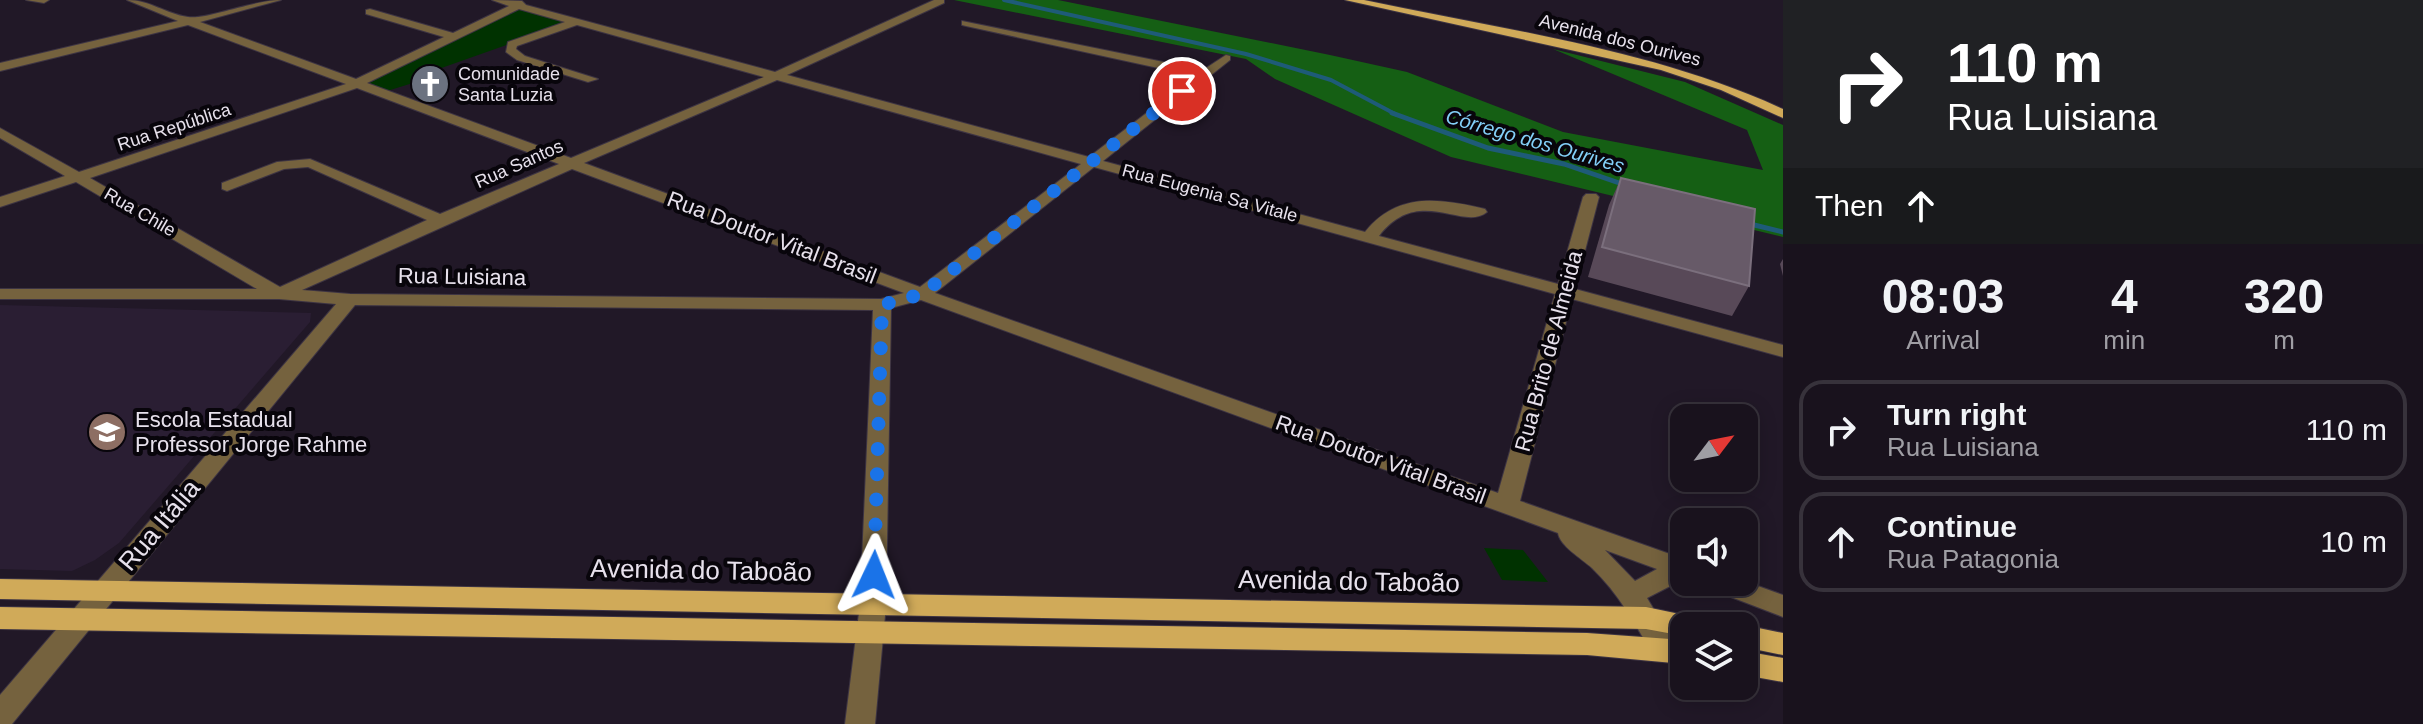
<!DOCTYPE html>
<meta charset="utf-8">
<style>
body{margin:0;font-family:Arial,sans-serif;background:#221b26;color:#f1f3f6;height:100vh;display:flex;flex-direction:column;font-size:30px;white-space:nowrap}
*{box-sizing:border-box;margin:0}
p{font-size:26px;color:#9f9ea4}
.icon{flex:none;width:44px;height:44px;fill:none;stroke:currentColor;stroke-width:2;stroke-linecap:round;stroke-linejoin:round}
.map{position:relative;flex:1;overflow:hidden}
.side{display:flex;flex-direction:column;background:#19121d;width:640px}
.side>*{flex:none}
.hud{background:#202124;color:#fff;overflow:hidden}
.needle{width:52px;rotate:58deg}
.fabs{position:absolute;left:1670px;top:404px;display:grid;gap:16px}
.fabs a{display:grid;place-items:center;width:88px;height:88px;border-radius:16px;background:#19121d;box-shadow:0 4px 20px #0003,0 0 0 2px #37323b;font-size:40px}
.pin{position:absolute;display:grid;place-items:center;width:68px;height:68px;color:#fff;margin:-34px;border:4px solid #fff;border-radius:50%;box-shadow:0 2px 8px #0007}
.me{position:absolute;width:88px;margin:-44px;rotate:2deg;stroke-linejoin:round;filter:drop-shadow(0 0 6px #0008)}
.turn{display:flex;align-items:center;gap:28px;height:168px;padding:0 32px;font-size:36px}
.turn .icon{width:104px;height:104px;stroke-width:2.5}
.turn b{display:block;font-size:56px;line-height:68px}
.then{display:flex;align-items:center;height:76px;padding:0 32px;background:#0003;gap:16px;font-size:30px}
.eta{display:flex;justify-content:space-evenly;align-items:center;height:136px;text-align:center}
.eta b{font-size:48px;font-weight:700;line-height:56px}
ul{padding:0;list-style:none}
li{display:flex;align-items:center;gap:24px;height:100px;margin:0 16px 12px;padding:0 16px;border:4px solid #37323b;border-radius:24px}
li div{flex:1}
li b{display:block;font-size:30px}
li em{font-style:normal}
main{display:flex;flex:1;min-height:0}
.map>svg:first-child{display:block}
.built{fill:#2a1e33}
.green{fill:#003200}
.forest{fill:#155f14}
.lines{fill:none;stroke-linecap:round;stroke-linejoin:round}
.stream-far1{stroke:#1e5b78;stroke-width:4}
.stream{stroke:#1e5b78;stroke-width:5}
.minor-casing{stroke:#3d3443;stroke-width:2}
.major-casing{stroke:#3d3443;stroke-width:2}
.minor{fill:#75623e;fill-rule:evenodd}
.major{fill:#d0aa59;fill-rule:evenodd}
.wall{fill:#584958}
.building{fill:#675a68;stroke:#7b6f7d;stroke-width:2}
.route{stroke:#1a73e8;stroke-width:14;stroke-dasharray:0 25.2}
.labels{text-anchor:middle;stroke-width:8;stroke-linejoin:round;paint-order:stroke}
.far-street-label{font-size:18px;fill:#e7e1ec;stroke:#08050b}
.far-poi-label{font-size:18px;fill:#e7e1ec;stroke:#08050b;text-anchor:start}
.far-water-label{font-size:20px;font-style:italic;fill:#83cff8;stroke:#08050b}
.street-label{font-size:22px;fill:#e7e1ec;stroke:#08050b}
.poi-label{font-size:22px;fill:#e7e1ec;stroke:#08050b;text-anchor:start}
.near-street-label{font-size:26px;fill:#e7e1ec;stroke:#08050b}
</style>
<main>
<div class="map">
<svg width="1783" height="724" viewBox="0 0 1783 724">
<rect width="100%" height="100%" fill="#211827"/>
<path class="built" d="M 0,305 L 311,313 L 310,322 L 119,543 L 95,560 L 72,571 L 0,569 Z"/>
<g class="green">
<path d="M 518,8 L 571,22 L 433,71 L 442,74 L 387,91 L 362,83 Z"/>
<path d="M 1484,548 L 1523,550 L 1548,582 L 1502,580 Z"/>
</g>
<path class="forest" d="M 954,0 L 1058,0 L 1330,55 L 1407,72 L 1563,132 L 1763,170 L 1747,130 L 1553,49 L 1685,82 L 1783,125 L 1783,237 L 1451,157 L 1275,79 L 1246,59 Z"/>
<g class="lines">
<path class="stream-far1" d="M 1004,0 L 1246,54 L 1331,80 L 1397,115"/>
<g class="stream">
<path d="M 1392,113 L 1488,148 L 1564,164 L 1628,186"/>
<path d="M 1746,223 L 1783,232"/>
</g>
<defs>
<g id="minor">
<path d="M 26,0 L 49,0 L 44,3 Z"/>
<path d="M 127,0 C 150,0 166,14 188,17 C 206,20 254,0 281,0 L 200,22 L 356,79 L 444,37 L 366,14 L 366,10 L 370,9 L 453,33 L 509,6 L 492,0 L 522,1 L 526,5 L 775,72 L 934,0 L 944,0 L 944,3 L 787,75 L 1089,157 L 1195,76 L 966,26 L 962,25 L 962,21 L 1203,70 L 1226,55 L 1230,56 L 1230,60 L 1103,161 L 1365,232 C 1397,192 1439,198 1485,209 L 1487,212 C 1463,232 1419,184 1379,236 L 1558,284 L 1583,197 L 1586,194 L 1596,194 L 1599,197 L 1575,289 L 1783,345 L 1783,357 L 1572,299 L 1520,501 L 1684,559 L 1684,579 L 1647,598 L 1677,648 L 1673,656 L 1663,659 L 1653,656 C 1636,624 1618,593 1592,568 C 1581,558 1560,546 1558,533 L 921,300 L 891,308 L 886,605 L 875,724 L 845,724 L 860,605 L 873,310 L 355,305 L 12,724 L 0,724 L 0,695 L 336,304 L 279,299 L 0,299 L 0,289 L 257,289 L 76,182 L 0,207 L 0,197 L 65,176 L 0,138 L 0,128 L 79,172 L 346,84 L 188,25 L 0,71 L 0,63 L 178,21 ZM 519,9 L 565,22 L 508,42 L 506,52 L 517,60 L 588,82 L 598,79 L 525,56 L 516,49 L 517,46 L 577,25 L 764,77 L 571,158 L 367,83 ZM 777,80 L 1081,164 L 920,287 L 584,163 ZM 357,88 L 559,164 L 440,214 L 310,159 L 277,162 L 222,183 L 222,189 L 227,191 L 284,169 L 308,167 L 427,220 L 280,287 L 90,178 ZM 1094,167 L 1555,294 L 1498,493 L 935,293 ZM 572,169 L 904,293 L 881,299 L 350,294 L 302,290 ZM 1605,550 L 1657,569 L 1635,581 Z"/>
<path d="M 1744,581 L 1783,595 L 1783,617 L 1710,589 L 1706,582 Z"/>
</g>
<g id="major">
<path d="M 1345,0 L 1364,0 C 1505,30 1652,49 1783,109 L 1783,118 L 1721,90 L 1661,70 Z"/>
<path d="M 0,579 L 1646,607 L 1699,618 L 1703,626 L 1684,626 L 1684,636 L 1646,629 L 0,599 Z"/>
<path d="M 0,607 L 1587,633 L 1684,640 L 1684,664 L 1587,655 L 0,629 Z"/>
<path d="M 1744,625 L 1783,633 L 1783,655 L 1744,647 L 1744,626 L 1741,626 Z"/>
<path d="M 1744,651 L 1783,658 L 1783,682 L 1744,675 Z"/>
</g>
</defs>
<use href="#minor" class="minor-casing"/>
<use href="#major" class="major-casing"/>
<use href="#minor" class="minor"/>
<use href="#major" class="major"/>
</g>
<g class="wall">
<path d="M 1621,178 L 1749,286 L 1732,316 L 1588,277 L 1609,205 Z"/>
<path d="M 1783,259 L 1783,276 L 1780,264 Z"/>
</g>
<path class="building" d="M 1621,178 L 1755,209 L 1749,286 L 1602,247 Z"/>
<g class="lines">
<path class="route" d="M 874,575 L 882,305 L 922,294 L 1182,91"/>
</g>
<defs>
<symbol id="church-disc" viewBox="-11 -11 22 22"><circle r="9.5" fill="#6b7280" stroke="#08050b"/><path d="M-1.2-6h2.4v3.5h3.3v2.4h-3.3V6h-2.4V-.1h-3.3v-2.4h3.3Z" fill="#fff"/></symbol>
<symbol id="school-disc" viewBox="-11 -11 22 22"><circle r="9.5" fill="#8d6e63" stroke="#08050b"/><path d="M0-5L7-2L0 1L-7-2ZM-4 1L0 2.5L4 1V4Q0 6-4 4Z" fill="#fff"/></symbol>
</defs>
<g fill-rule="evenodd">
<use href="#church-disc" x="408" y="62" width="44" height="44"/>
<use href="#school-disc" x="85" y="410" width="44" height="44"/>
</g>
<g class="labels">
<g class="far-street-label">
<text transform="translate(1620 40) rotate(14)" y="6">Avenida dos Ourives</text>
<text transform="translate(174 127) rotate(-18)" y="6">Rua República</text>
<text transform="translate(519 164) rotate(-24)" y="6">Rua Santos</text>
<text transform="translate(1210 193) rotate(15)" y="6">Rua Eugenia Sa Vitale</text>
<text transform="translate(140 212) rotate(30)" y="6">Rua Chile</text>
</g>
<g class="far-poi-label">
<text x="458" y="80">Comunidade<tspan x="458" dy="21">Santa Luzia</tspan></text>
</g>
<g class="far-water-label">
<text transform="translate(1535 141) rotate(16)" y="7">Córrego dos Ourives</text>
</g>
<g class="street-label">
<text transform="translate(772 237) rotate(21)" y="8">Rua Doutor Vital Brasil</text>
<text transform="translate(462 276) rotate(1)" y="8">Rua Luisiana</text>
<text transform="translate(1548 351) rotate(-75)" y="8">Rua Brito de Almeida</text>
<text transform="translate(1381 459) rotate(20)" y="8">Rua Doutor Vital Brasil</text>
</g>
<g class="poi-label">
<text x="135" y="427">Escola Estadual<tspan x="135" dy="25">Professor Jorge Rahme</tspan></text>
</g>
<g class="near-street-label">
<text transform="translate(159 525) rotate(-50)" y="9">Rua Itália</text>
<text transform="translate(701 570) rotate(1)" y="9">Avenida do Taboão</text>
<text transform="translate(1349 581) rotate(1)" y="9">Avenida do Taboão</text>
</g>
</g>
</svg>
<div class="fabs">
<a><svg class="needle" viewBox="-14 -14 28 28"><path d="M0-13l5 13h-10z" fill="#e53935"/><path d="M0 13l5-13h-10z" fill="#9f9ea4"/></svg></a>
<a><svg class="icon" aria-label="sound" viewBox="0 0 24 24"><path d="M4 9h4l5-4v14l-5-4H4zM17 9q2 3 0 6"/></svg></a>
<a><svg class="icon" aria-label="layers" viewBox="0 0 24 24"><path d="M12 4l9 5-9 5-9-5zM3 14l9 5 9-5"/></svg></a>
</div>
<div class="pin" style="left:1182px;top:91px;background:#d93025"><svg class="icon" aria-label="arrive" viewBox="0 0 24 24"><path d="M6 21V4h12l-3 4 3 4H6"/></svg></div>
<svg class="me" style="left:874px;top:575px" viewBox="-20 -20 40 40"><path d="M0-17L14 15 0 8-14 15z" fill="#1a73e8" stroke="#fff" stroke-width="4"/></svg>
</div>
<section class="side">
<div class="hud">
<div class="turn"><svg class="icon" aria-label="right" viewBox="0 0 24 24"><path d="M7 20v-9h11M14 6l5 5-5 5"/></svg><div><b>110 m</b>Rua Luisiana</div></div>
<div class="then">Then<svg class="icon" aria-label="ahead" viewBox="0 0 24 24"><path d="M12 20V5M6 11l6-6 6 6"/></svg></div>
</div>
<div class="eta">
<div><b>08:03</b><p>Arrival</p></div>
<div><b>4</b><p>min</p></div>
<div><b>320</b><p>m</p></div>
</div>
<ul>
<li><svg class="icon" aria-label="right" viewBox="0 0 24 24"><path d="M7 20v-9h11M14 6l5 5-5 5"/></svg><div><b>Turn right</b><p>Rua Luisiana</p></div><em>110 m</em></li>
<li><svg class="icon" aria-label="ahead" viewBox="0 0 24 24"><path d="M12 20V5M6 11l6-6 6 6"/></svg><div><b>Continue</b><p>Rua Patagonia</p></div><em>10 m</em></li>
</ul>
</section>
</main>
